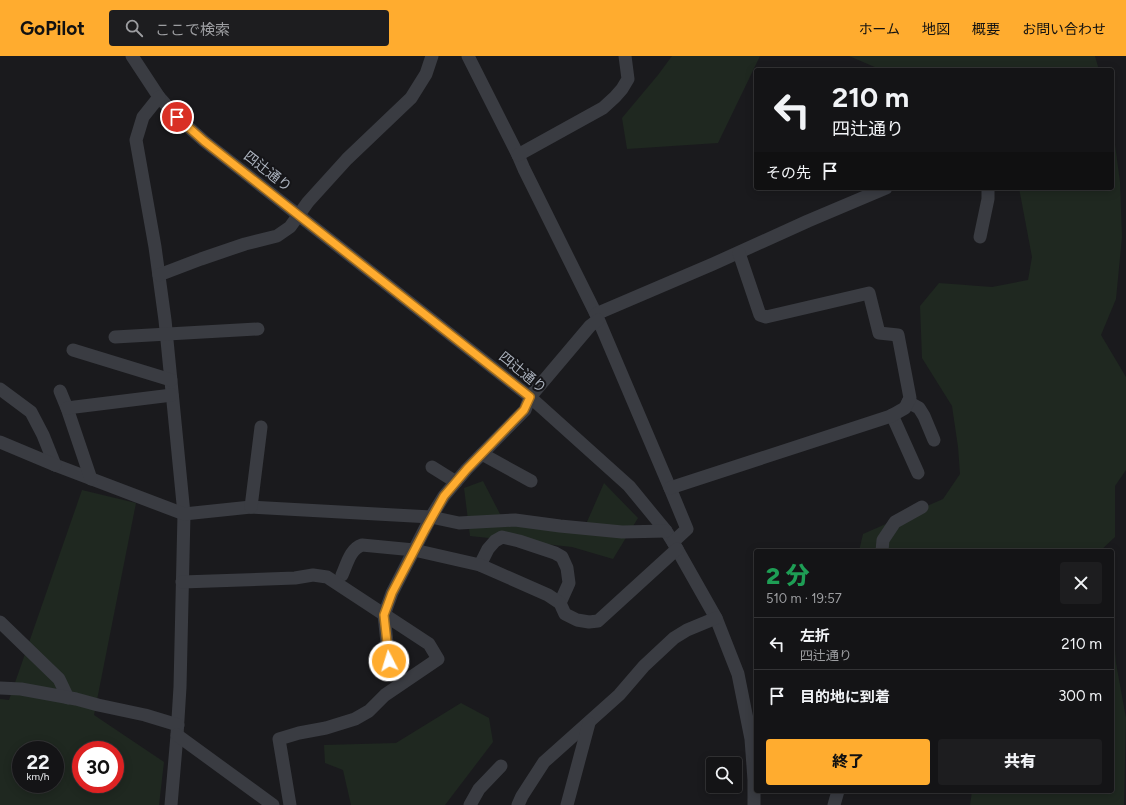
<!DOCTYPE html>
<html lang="ja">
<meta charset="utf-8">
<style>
body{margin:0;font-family:Figtree,"Noto Sans JP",sans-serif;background:#1d1d1f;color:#f1f3f6;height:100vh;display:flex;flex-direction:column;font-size:15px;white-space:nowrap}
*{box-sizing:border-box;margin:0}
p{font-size:13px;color:#9d9ea1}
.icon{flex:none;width:22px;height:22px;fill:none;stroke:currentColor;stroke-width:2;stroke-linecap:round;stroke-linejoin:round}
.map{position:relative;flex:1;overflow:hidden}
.drawer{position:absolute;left:754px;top:493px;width:360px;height:244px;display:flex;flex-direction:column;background:#141416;border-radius:4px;box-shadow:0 2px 10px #0003,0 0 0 1px #333335}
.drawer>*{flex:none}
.guide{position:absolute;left:754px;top:12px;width:360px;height:122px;border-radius:4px;box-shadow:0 2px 10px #0003,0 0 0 1px #333335;background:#141416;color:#f1f3f6;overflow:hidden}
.controls{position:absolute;left:706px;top:701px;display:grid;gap:8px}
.controls a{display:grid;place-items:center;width:36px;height:36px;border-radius:4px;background:#141416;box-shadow:0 2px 10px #0003,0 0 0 1px #333335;font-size:20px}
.speed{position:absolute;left:12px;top:685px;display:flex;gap:8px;font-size:20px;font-weight:700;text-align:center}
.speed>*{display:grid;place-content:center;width:52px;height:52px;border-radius:50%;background:#141416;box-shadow:0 2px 10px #0003,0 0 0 1px #333335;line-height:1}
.speed small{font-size:10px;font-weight:400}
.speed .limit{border:6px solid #d22;background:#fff;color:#111}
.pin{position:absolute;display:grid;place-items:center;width:34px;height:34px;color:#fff;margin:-17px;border:2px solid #fff;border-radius:50%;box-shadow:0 1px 4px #0007}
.me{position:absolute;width:44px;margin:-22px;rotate:355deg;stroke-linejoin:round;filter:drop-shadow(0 0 3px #0008)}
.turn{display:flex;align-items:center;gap:14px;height:84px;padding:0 12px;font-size:18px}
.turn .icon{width:52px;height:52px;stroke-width:2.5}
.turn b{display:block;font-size:28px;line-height:34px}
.then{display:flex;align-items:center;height:38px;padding:0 12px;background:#0003;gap:8px;font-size:15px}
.round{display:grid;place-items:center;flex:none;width:42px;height:42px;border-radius:4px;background:#1d1d1f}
.summary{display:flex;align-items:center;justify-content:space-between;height:68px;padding:0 12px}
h1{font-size:24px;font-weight:800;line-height:30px;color:#1e9e55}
.cta{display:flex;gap:8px;margin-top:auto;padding:8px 12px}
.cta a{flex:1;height:46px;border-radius:4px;background:#ffac2f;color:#111;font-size:16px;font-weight:800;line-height:46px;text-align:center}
.cta a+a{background:#1d1d1f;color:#f1f3f6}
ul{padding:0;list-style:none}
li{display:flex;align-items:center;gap:12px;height:52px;padding:0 12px;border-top:1px solid #333335}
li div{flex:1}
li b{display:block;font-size:15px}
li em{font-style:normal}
header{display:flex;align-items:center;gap:24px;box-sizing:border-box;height:56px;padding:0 20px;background:#ffac2f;color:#111}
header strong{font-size:19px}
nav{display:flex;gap:22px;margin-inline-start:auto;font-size:14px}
.search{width:280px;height:36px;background:#1d1d1f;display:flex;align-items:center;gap:10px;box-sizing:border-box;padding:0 14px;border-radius:4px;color:#9d9ea1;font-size:15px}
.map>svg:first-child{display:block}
.green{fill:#1f2820;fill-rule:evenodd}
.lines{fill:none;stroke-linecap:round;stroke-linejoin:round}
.minor{stroke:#3a3c42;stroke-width:13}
.route-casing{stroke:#a6701f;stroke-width:10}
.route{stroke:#ffac2f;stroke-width:7}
.labels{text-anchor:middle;stroke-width:4;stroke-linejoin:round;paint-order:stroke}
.street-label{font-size:14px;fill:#abb2bd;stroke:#151518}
</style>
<header>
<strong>GoPilot</strong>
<div class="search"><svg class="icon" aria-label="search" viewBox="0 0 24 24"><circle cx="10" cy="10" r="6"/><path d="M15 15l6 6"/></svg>ここで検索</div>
<nav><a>ホーム</a><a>地図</a><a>概要</a><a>お問い合わせ</a></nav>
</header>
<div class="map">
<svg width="1126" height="749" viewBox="0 0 1126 749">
<rect width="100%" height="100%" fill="#1a1a1d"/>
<g class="green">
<path d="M 672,0 L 760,0 L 718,87 L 627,93 L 622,62 L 658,19 Z"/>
<path d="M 849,0 L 1095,0 L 1099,14 L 887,14 L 877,12 Z"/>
<path d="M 1112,66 L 1120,126 L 1122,181 L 1116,243 L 1101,279 L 1126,321 L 1126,414 L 1115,430 L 1115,481 L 1100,495 L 859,495 L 863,478 L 943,443 L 960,418 L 958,391 L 952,350 L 922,302 L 920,250 L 939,227 L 992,231 L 1028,224 L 1032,201 L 1019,132 L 1112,132 Z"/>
<path d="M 483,425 L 500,458 L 529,470 L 583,475 L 604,427 L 638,462 L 613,503 L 572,491 L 470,480 L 464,432 Z"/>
<path d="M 82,434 L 136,447 L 94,659 L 164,706 L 159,749 L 0,749 L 0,643 L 9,644 ZM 21,694 L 55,694 L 55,728 L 21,728 ZM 81,694 L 115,694 L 115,728 L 81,728 Z"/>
<path d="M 1112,563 L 1113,565 L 1116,607 L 1126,662 L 1124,749 L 970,749 L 972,735 L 1112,735 Z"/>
<path d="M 461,647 L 489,662 L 493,686 L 445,749 L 351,749 L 343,714 L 325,707 L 324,689 L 396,687 Z"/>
</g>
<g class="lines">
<g class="minor">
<path d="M 132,0 L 159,41 L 177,61 L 204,85 L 530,341 L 629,430 L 666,475 L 673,486 L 716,562 L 738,618 L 751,683 L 754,724 L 754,749"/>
<path d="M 468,0 L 518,99 L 524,113 L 596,258 L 670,432 L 687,473 L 673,486"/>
<path d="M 159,41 L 143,61 L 136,84 L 155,191 L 165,264 L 184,458 L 180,631 L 177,679 L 171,749"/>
<path d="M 518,99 L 603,52 L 615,41 L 622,33 L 628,23 L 625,0"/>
<path d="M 980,181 L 988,143 L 988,132"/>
<path d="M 159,219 L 201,203 L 245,188 L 277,180 L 290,171 L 308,146 L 347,103 L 411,42 L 426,18 L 432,0"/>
<path d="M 596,258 L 713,208 L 808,165 L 886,132"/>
<path d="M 115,281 L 258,273"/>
<path d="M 73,294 L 171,324"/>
<path d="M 0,333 L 31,356 L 43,379 L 55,409 L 184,458 L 251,451 L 431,461 L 459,467 L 515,464 L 560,470 L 622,476 L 666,475"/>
<path d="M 60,335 L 67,352 L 91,423"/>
<path d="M 908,346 L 919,352 L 924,360 L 934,384"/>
<path d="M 67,352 L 172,339"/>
<path d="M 892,359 L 918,417"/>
<path d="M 0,386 L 55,409"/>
<path d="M 482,398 L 531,425"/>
<path d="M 432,411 L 456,426"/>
<path d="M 670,432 L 891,360 L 905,352 L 910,342 L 898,279 L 879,277 L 869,237 L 766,261 L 760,259 L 739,197"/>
<path d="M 251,451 L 261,371"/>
<path d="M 882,495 L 883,484 L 895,466 L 922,451"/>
<path d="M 480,509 L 488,493 L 495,485 L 502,481 L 519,485 L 555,497 L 562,501 L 567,512 L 569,527 L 560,547"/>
<path d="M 342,519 C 347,508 350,493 362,489 L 414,494 L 480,509 L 548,539 L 560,547 L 565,558 L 577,564 L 589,566 L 598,565 L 677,493"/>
<path d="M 182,526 L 295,522 L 313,519 L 327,521 L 429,588 L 438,603 L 385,639 L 369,655 L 355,663 L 326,672 L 299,677 L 279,683 L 290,749"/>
<path d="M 0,566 L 59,623 L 68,642"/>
<path d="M 389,605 L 384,559 L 392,537 L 431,461 L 444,440 L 467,413 L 525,354 L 530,341 L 590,270 L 598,264"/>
<path d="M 0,632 L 21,633 L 76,643 L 98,649 L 145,659 L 178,669"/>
<path d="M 177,679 L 273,749"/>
<path d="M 470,749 L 479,733 L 501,710"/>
<path d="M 518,749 L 522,740 L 544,706 L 619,639 L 644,610 L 674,582 L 687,574 L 716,562"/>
<path d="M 567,749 L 589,667"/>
<path d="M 834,749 L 838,735"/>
</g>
</g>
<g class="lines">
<defs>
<path id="route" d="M 177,61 L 204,85 L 530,341 L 524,354 L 467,413 L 444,440 L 426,472 L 392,537 L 384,559 L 389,605"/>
</defs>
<use href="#route" class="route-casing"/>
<use href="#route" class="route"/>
</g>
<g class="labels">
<g class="street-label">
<text transform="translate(268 115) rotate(38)" y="5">四辻通り</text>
<text transform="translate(523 316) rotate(39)" y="5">四辻通り</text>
</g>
</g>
</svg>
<div class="controls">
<a><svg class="icon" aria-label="search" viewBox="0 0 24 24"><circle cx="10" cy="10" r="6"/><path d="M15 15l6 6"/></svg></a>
</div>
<div class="speed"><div>22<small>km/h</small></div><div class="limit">30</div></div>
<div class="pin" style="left:177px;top:61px;background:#d93025"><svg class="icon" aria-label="arrive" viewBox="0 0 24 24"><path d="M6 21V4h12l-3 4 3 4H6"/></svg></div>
<svg class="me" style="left:389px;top:605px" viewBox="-20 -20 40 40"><circle r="17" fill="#ffac2f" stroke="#fff" stroke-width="3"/><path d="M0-11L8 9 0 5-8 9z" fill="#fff"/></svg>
<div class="guide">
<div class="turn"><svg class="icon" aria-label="left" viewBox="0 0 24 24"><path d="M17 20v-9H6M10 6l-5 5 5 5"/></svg><div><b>210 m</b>四辻通り</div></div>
<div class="then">その先<svg class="icon" aria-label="arrive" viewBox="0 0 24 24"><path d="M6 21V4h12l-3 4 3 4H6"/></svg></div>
</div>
<section class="drawer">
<div class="summary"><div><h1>2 分</h1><p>510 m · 19:57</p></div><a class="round"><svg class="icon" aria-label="close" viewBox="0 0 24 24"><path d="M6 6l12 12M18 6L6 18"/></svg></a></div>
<ul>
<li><svg class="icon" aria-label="left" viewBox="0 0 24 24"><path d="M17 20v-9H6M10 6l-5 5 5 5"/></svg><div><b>左折</b><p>四辻通り</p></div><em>210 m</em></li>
<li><svg class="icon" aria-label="arrive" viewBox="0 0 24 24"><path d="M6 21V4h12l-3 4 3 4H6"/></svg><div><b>目的地に到着</b></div><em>300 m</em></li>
</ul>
<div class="cta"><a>終了</a><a>共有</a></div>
</section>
</div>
